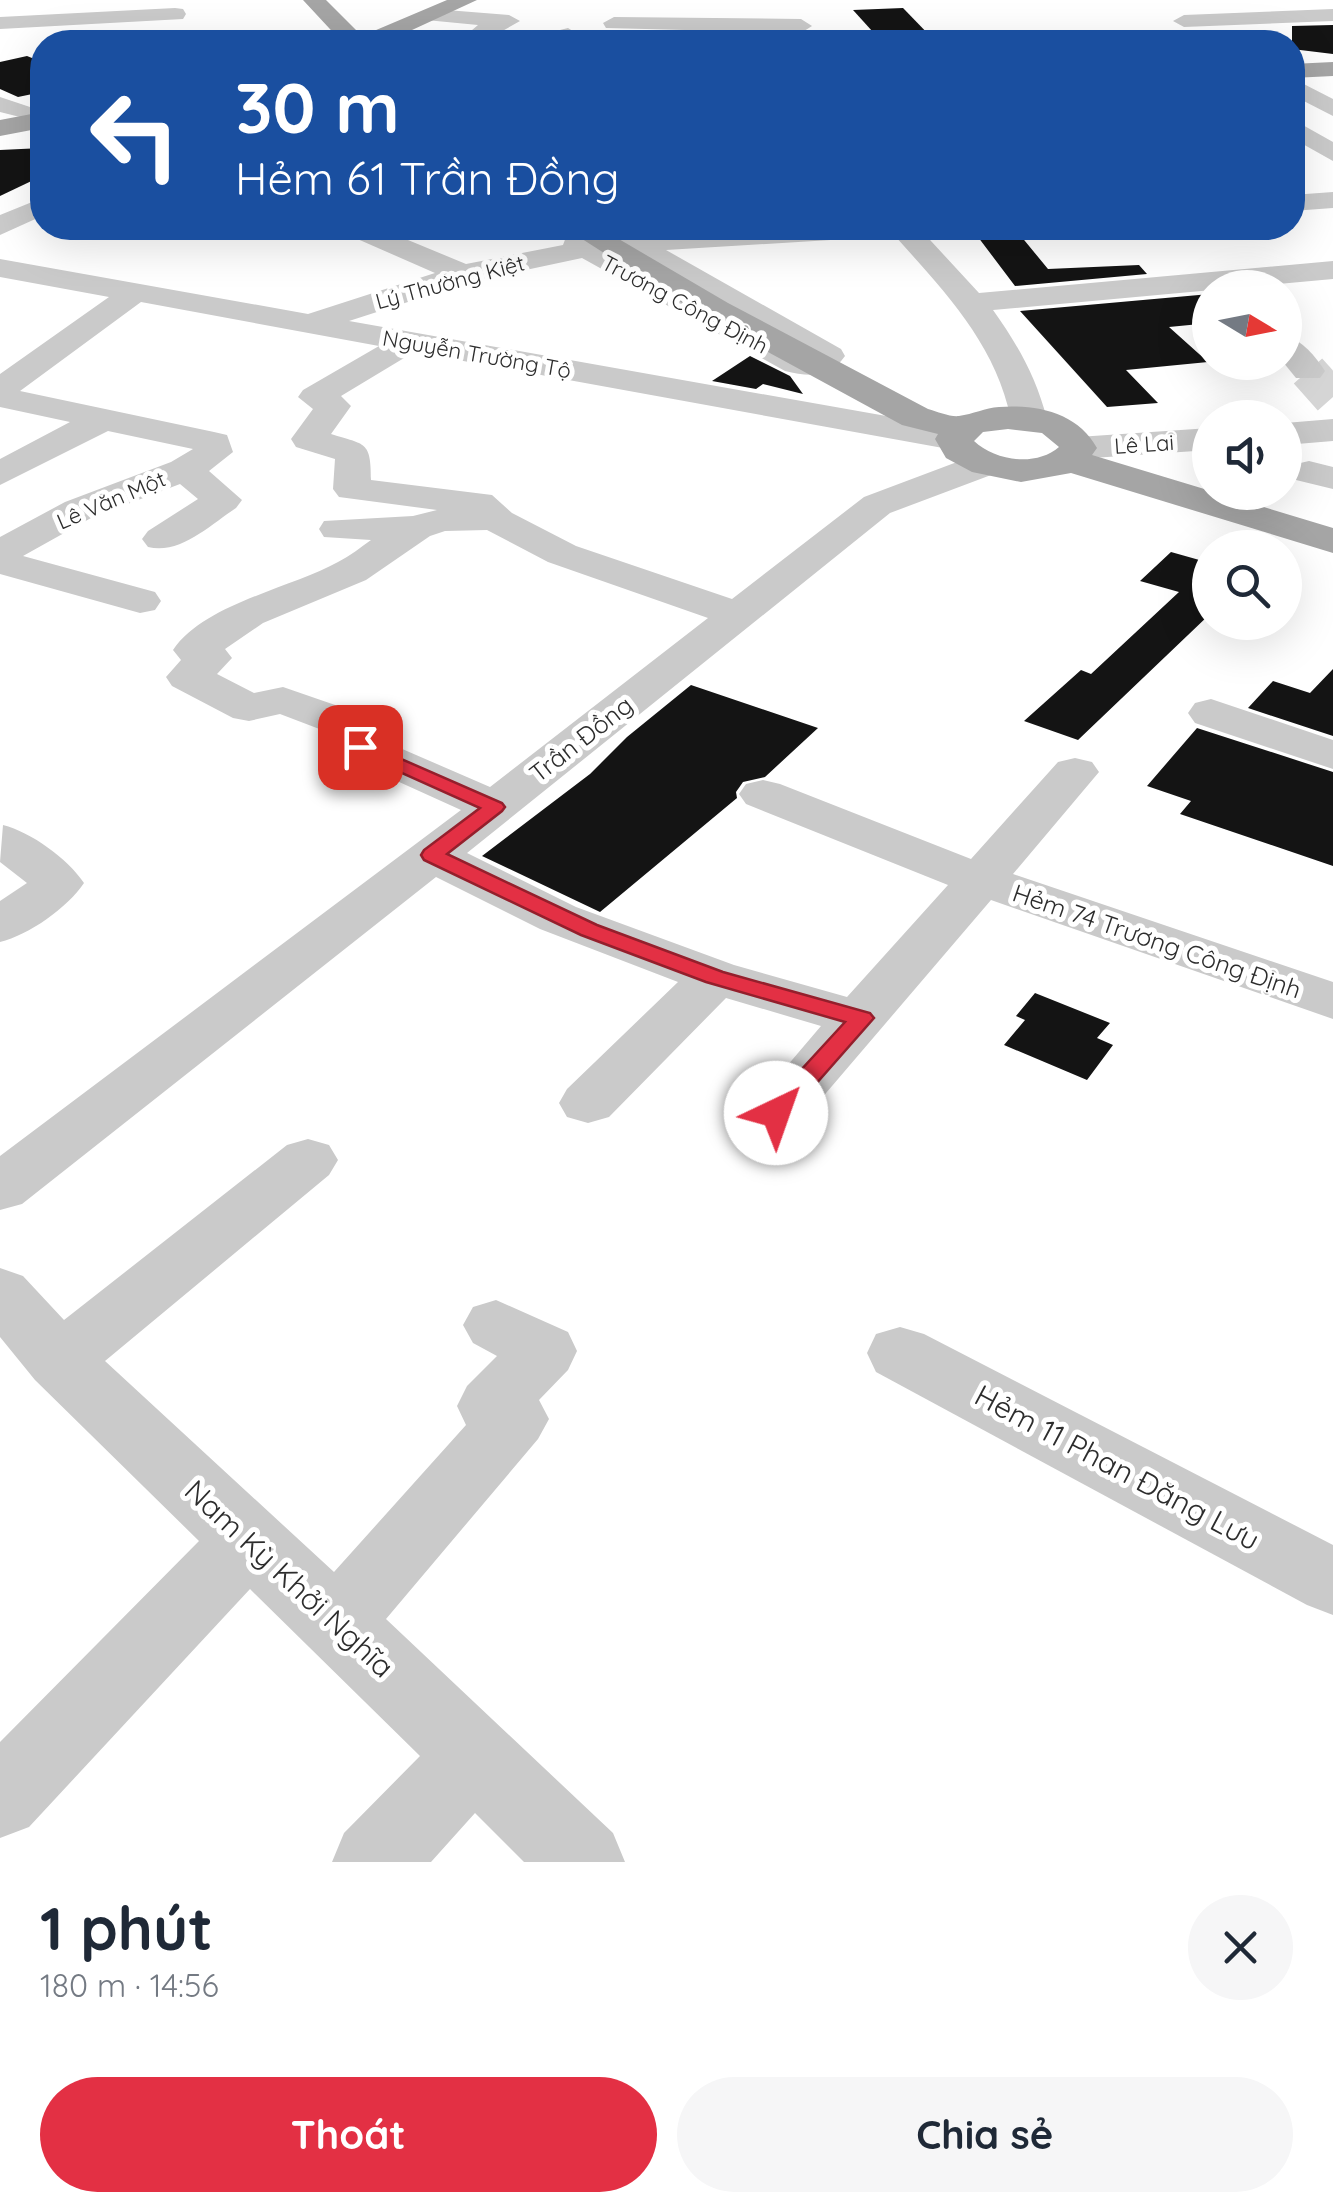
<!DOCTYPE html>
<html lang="vi">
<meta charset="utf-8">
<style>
body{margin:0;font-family:Quicksand,sans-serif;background:#f6f6f7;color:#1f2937;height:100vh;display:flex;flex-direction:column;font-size:38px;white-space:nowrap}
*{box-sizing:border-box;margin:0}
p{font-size:32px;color:#747a83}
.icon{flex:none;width:55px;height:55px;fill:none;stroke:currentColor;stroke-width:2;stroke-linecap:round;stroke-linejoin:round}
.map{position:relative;height:1862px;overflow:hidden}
.sheet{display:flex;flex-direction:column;background:#fff;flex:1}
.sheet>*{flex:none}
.banner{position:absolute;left:30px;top:30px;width:1275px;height:210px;border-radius:40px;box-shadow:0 10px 40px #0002;background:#1a4fa0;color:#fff;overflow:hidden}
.needle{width:65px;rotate:100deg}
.controls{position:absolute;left:1192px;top:270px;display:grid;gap:20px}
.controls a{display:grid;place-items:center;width:110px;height:110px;border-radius:50%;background:#fff;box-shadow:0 10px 40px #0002;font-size:50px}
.pin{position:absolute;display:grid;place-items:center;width:85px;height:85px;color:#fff;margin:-42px;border-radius:20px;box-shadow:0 5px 15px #0006}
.me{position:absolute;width:110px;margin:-55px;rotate:42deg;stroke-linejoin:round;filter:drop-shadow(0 0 8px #0008)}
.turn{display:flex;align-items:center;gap:35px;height:210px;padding:0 40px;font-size:45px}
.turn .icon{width:130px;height:130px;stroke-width:2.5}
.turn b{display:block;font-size:70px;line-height:85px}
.round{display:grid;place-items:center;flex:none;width:105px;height:105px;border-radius:52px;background:#f6f6f7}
.overview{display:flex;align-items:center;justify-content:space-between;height:170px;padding:0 40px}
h1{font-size:60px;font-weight:700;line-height:75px}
.primary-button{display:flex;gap:20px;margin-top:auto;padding:20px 40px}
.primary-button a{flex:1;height:115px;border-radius:60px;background:#e33044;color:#fff;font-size:40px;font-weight:700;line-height:115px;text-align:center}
.primary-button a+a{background:#f6f6f7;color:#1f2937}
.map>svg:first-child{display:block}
.building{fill:#141414}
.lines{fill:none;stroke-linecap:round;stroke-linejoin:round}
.minor-tunnel{stroke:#d5d5d5;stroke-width:38;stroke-dasharray:38 19;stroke-linecap:butt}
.minor{fill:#cacaca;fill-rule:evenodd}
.major{fill:#a5a5a5;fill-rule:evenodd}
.route{fill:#e33044;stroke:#941f2c;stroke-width:2.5}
.labels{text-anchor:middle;stroke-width:10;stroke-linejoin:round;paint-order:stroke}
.far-street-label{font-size:22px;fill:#2d2d2d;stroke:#fff}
.street-label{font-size:25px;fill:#2d2d2d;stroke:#fff}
.near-street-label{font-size:30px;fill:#2d2d2d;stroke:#fff}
</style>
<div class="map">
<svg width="1333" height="1862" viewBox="0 0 1333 1862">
<rect width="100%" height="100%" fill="#fff"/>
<g class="building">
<path d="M 903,8 L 935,41 L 882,42 L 853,10 Z"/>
<path d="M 1333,25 L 1333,54 L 1292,49 L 1292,26 Z"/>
<path d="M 27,56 L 42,62 L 42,92 L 18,97 L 0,89 L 0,62 Z"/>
<path d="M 42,148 L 42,176 L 0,196 L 0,150 Z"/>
<path d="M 1020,235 L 1048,269 L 1139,265 L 1147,274 L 1015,286 L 978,237 Z"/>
<path d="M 1210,294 L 1210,323 L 1169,327 L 1208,362 L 1126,370 L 1158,403 L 1107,407 L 1020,311 Z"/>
<path d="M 750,356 L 790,376 L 803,394 L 763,384 L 756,389 L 712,381 Z"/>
<path d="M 1171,552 L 1210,563 L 1210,614 L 1078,740 L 1024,721 L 1081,670 L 1091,674 L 1179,592 L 1140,581 Z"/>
<path d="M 1333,669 L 1333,736 L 1248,708 L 1273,681 L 1310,693 Z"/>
<path d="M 691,685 L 818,728 L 765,777 L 743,782 L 736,792 L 737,798 L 600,912 L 482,856 L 590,774 L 627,737 Z"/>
<path d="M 1197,728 L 1333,772 L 1333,866 L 1180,814 L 1191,801 L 1147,786 Z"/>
<path d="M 1035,993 L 1110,1023 L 1097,1038 L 1113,1045 L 1087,1080 L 1004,1045 L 1025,1020 L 1016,1016 Z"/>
</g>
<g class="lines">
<path class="minor-tunnel" d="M 1308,371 L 1332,398"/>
<g class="minor">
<path d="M 175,8 L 183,9 L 186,14 L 183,19 L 0,29 L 0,17 Z"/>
<path d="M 434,9 L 509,15 L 520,21 L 483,42 L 458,42 L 478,25 L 426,20 L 423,15 L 426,10 Z"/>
<path d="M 1333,9 L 1333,21 L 1184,27 L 1173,21 L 1184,15 Z"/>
<path d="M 614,17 L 801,19 L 812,26 L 801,33 L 606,28 L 603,23 Z"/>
<path d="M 568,28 L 579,35 L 573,42 L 551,42 L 560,30 Z"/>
<path d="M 1292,78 L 1333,99 L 1333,116 L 1292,95 Z"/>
<path d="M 0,97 L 42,111 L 42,127 L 29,126 L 20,117 L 0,112 Z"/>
<path d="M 1292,119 L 1333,142 L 1333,161 L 1292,138 Z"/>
<path d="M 1333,192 L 1333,208 L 1292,211 L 1292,195 Z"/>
<path d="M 42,198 L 42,216 L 0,235 L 0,215 Z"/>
<path d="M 342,228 L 379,228 L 466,264 L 563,245 L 566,237 L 576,234 L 591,239 L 630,233 L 754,228 L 919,228 L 979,293 L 1333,261 L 1333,279 L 993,310 C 1018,345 1036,377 1047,419 L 1041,426 L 1029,430 L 1017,426 L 1011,419 C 995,343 945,292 895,236 L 666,250 L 841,349 L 845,356 C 830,378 810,377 785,371 L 582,258 L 470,282 L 349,321 L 954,428 L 967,431 L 972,439 L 967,447 L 954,450 L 414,352 L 341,396 L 351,406 L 331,434 C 366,445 371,441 371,480 L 492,495 L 512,513 L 576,546 L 732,599 L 864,497 L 973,456 L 986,453 L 999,456 L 1004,464 L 999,472 L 890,513 L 467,853 L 576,907 L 734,965 L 847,997 L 948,885 L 746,804 L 739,794 L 746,784 L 763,780 L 780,784 L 971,859 L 1058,762 L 1075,758 L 1092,762 L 1099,772 L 1013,874 L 1333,982 L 1333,1019 L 991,900 L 797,1127 L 776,1133 L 755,1127 L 747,1113 L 821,1026 L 726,998 L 609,1117 L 588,1123 L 567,1117 L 559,1103 L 567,1089 L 678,982 L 540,929 L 436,877 L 22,1204 L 0,1210 L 0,1156 L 461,810 L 344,757 L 337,747 L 343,738 L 280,714 L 249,721 L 233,718 L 172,686 L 166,677 L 181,660 L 173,650 C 204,604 291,588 338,562 C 350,556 361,547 371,540 L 324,537 L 319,529 L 324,521 L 413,516 L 437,510 L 339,497 L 333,489 L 335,459 L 296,447 L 291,439 L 313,409 L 298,397 L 303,390 L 379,346 L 141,302 L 20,391 L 214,432 L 227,435 L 233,452 L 209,471 L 242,500 L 236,508 C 210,525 180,555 148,547 L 142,539 L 148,531 L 198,499 L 180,484 L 91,518 L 23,556 L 155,592 L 161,601 L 155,610 L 140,613 L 0,574 L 0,537 L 65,502 L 171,462 L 193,449 L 108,431 L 0,485 L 0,459 L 70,422 L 0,407 L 0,374 L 109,297 L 0,277 L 0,259 L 308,314 L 435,273 L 346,234 ZM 627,252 L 784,344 L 616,253 ZM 487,530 L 548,562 L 708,618 L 490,787 L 393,745 L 400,735 L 393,725 L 283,687 L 254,693 L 217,674 L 232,658 L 225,649 L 263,623 L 366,580 L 430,536 L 445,531 Z"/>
<path d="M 1285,335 C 1302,340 1315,356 1325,371 L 1320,378 L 1296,378 L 1283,362 Z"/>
<path d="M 1333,419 L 1333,441 L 1285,445 L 1285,423 Z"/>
<path d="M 1210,428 L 1210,450 L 1078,459 L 1065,456 L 1060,448 L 1065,440 L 1078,437 Z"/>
<path d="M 1309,461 L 1333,467 L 1333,489 L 1296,480 L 1291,472 L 1296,464 Z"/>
<path d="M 1211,699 L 1333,740 L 1333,769 L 1195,723 L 1188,713 L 1195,703 Z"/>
<path d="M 3,825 C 31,832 68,859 84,883 C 67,908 29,935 0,942 L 0,901 L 27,883 L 0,862 Z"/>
<path d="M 308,1139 L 329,1145 L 338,1160 L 329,1175 L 105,1361 L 334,1572 L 466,1425 L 457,1406 L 467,1386 L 497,1356 L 473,1343 L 463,1325 L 473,1307 L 496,1300 L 568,1332 L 577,1351 L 568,1370 L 539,1400 L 549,1419 L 538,1439 L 386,1619 L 613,1833 L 625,1862 L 524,1862 L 475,1813 L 431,1862 L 332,1862 L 344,1833 L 420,1756 L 250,1589 L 29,1827 L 0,1838 L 0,1742 L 199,1541 L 35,1380 L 0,1337 L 0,1268 L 23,1276 L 64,1320 L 287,1145 Z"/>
<path d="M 900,1327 L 924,1334 L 1333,1545 L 1333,1615 L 1307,1605 L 876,1372 L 867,1353 L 876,1334 Z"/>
</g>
<g class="major">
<path d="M 303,0 L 326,0 L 362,36 L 447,0 L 477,0 L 386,42 L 342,42 Z"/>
<path d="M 1333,62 L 1333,76 L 1292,78 L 1292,64 Z"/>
<path d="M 42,112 L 42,128 L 0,136 L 0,120 Z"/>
<path d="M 565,228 L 600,228 L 728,303 L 928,409 C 938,412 950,417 959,416 C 973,414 985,408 999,407 C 1037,404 1078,413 1097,448 L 1092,455 L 1333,528 L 1333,553 L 1071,473 L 1021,482 L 972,472 L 946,458 L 935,439 L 938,434 L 902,425 L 704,317 ZM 1008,429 L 1042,433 L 1059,447 C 1036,467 995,461 974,441 L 983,432 Z"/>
</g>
</g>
<path class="route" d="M 360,741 L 502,803 L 505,807 L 502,811 L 447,854 L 597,925 L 723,972 L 870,1013 L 874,1018 L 785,1119 L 767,1119 L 764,1113 L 767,1107 L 845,1022 L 706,982 L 581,935 L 424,860 L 421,855 L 424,850 L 480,808 L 353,751 L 353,743 Z"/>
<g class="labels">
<g class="far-street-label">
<text transform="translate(450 282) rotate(-15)" y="8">Lý Thường Kiệt</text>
<text transform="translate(685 304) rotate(28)" y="8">Trương Công Định</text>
<text transform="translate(477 354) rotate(10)" y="8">Nguyễn Trường Tộ</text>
<text transform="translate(1144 444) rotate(-4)" y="8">Lê Lai</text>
<text transform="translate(111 500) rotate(-23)" y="8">Lê Văn Một</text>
</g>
<g class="street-label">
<text transform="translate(581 739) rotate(-38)" y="9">Trần Đồng</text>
<text transform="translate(1157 941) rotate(19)" y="9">Hẻm 74 Trương Công Định</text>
</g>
<g class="near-street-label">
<text transform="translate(1117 1468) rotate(28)" y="10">Hẻm 11 Phan Đăng Lưu</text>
<text transform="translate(289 1579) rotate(43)" y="10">Nam Kỳ Khởi Nghĩa</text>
</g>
</g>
</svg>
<div class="controls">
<a><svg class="needle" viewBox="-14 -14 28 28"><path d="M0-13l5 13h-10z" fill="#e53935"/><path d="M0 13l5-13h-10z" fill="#747a83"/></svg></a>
<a><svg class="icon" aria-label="sound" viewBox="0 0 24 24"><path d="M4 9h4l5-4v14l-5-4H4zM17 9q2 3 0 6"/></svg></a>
<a><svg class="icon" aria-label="search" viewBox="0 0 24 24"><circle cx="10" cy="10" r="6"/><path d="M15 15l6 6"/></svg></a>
</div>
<div class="pin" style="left:360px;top:747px;background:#d93025"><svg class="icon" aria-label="arrive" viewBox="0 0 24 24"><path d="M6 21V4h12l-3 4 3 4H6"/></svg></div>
<svg class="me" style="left:776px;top:1113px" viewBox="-20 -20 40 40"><circle r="19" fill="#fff"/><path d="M0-13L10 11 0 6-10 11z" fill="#e33044"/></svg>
<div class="banner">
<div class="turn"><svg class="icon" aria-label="left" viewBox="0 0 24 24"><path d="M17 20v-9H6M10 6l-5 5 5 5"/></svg><div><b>30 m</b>Hẻm 61 Trần Đồng</div></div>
</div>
</div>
<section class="sheet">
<div class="overview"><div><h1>1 phút</h1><p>180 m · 14:56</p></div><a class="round"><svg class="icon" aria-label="close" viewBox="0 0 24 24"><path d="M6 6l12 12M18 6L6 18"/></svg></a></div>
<div class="primary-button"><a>Thoát</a><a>Chia sẻ</a></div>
</section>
